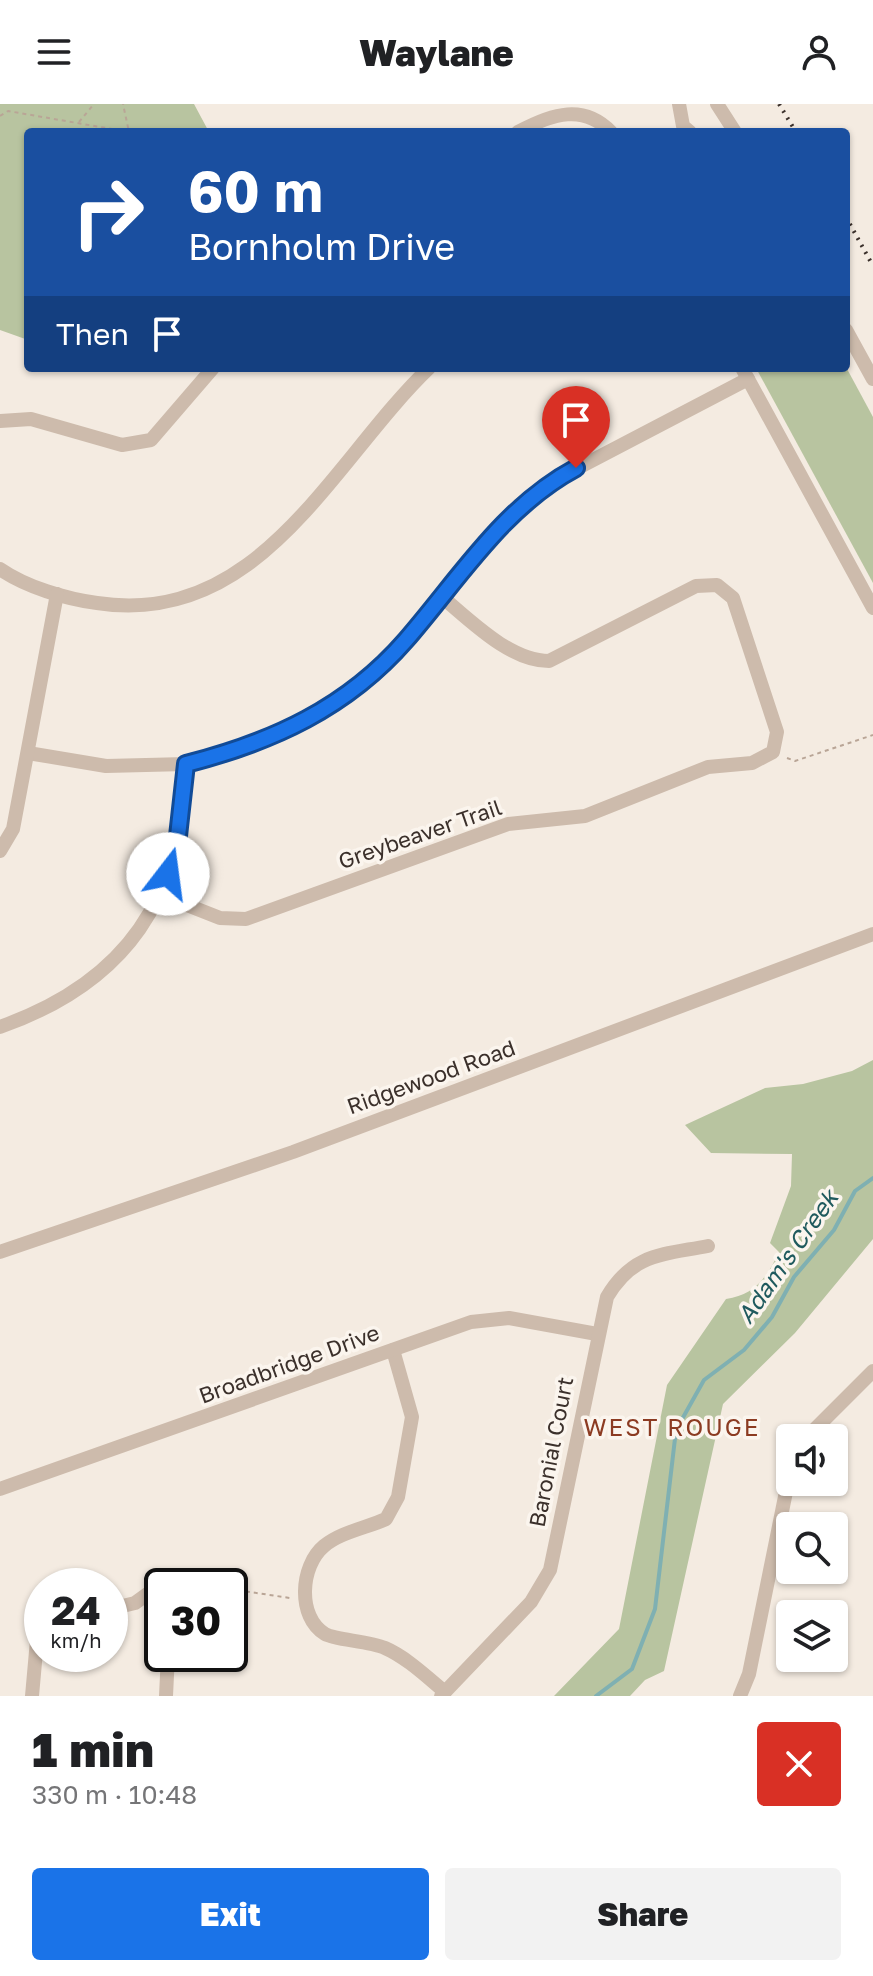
<!DOCTYPE html>
<meta charset="utf-8">
<style>
body{margin:0;font-family:"Golos Text",sans-serif;background:#f2f2f2;color:#202124;height:100vh;display:flex;flex-direction:column;font-size:30px;white-space:nowrap}
*{box-sizing:border-box;margin:0}
p{font-size:26px;color:#757577}
.icon{flex:none;width:44px;height:44px;fill:none;stroke:currentColor;stroke-width:2;stroke-linecap:round;stroke-linejoin:round}
.map{position:relative;height:1592px;overflow:hidden}
.panel{display:flex;flex-direction:column;background:#fff;flex:1}
.panel>*{flex:none}
.top-card{position:absolute;left:24px;top:24px;width:826px;height:244px;border-radius:8px;box-shadow:0 2px 6px #0004;background:#1a4fa0;color:#fff;overflow:hidden}
.controls{position:absolute;left:776px;top:1320px;display:grid;gap:16px}
.controls a{display:grid;place-items:center;width:72px;height:72px;border-radius:8px;background:#fff;box-shadow:0 2px 6px #0004;font-size:40px}
.speed{position:absolute;left:24px;top:1464px;display:flex;gap:16px;font-size:40px;font-weight:700;text-align:center}
.speed>*{display:grid;place-content:center;width:104px;height:104px;border-radius:50%;background:#fff;box-shadow:0 2px 6px #0004;line-height:1}
.speed small{font-size:20px;font-weight:400}
.speed .limit{border:4px solid #111;border-radius:12px;background:#fff;color:#111}
.pin{position:absolute;display:grid;place-items:center;width:68px;height:68px;color:#fff;margin:-82px -34px;border-radius:50% 50% 50% 0;rotate:-45deg;box-shadow:0 0 8px #0007}
.pin .icon{rotate:45deg}
.me{position:absolute;width:88px;margin:-44px;rotate:15deg;stroke-linejoin:round;filter:drop-shadow(0 0 6px #0008)}
.turn{display:flex;align-items:center;gap:28px;height:168px;padding:0 32px;font-size:36px}
.turn .icon{width:104px;height:104px;stroke-width:2.5}
.turn b{display:block;font-size:56px;line-height:68px}
.then{display:flex;align-items:center;height:76px;padding:0 32px;background:#0003;gap:16px;font-size:30px}
.round{display:grid;place-items:center;flex:none;width:84px;height:84px;border-radius:8px;background:#f2f2f2}
.head{display:flex;align-items:center;justify-content:space-between;height:136px;padding:0 32px}
h1{font-size:48px;font-weight:800;line-height:60px}
.action{display:flex;gap:16px;margin-top:auto;padding:16px 32px}
.action a{flex:1;height:92px;border-radius:8px;background:#1a73e8;color:#fff;font-size:32px;font-weight:800;line-height:92px;text-align:center}
.action a+a{background:#f2f2f2;color:#202124}
header{display:flex;justify-content:space-between;align-items:center;height:104px;padding:0 32px;background:#fff;font-size:36px;font-weight:800}
.map>svg:first-child{display:block}
.green{fill:#b8c4a0}
.lines{fill:none;stroke-linecap:round;stroke-linejoin:round}
.stream{stroke:#7fb0b2;stroke-width:4}
.path{stroke:#b9a596;stroke-width:2;stroke-dasharray:4 4;stroke-linecap:butt}
.minor{stroke:#cdbbac;stroke-width:14}
.rail{stroke:#3b302b;stroke-width:4;stroke-dasharray:2 6;stroke-linecap:butt}
.route-casing{stroke:#114b97;stroke-width:20}
.route{stroke:#1a73e8;stroke-width:14}
.labels{text-anchor:middle;stroke-width:7;stroke-linejoin:round;paint-order:stroke}
.street-label{font-size:22px;fill:#3b302b;stroke:#fbf5ee}
.water-label{font-size:24px;font-style:italic;fill:#1f5a5e;stroke:#fbf5ee}
.neighbourhood-label{font-size:24px;letter-spacing:2px;fill:#8c3b22;stroke:#fbf5ee}
</style>
<header><svg class="icon" aria-label="menu" viewBox="0 0 24 24"><path d="M4 6h16M4 12h16M4 18h16"/></svg>Waylane<svg class="icon" aria-label="person" viewBox="0 0 24 24"><circle cx="12" cy="8" r="4"/><path d="M4 21q1-7 8-7t8 7"/></svg></header>
<div class="map">
<svg width="873" height="1592" viewBox="0 0 873 1592">
<rect width="100%" height="100%" fill="#f4ebe1"/>
<g class="green">
<path d="M 0,0 L 194,0 L 209,28 L 28,28 L 28,236 L 0,226 Z"/>
<path d="M 846,263 L 873,313 L 873,479 L 756,264 Z"/>
<path d="M 873,956 L 873,1135 L 795,1229 L 723,1300 L 664,1567 L 645,1576 L 630,1592 L 554,1592 L 619,1525 L 667,1281 L 726,1195 C 756,1190 767,1173 779,1148 L 770,1139 L 791,1082 L 792,1050 L 711,1049 L 685,1021 L 765,984 L 803,980 L 852,967 Z"/>
</g>
<g class="lines">
<path class="stream" d="M 596,1592 L 632,1565 L 655,1505 L 676,1326 L 704,1276 L 744,1246 L 772,1213 L 794,1173 L 834,1126 L 855,1087 L 873,1074"/>
<g class="path">
<path d="M 0,12 L 8,7 L 129,28 L 123,0"/>
<path d="M 79,18 L 94,0"/>
<path d="M 787,654 L 795,657 L 873,631"/>
<path d="M 230,1485 L 290,1494"/>
</g>
<g class="minor">
<path d="M 679,0 L 683,22 L 690,28"/>
<path d="M 717,0 L 735,28"/>
<path d="M 518,28 C 553,9 584,0 611,28"/>
<path d="M 846,226 L 873,275"/>
<path d="M 742,264 L 873,504"/>
<path d="M 0,317 L 31,315 L 122,341 L 151,336 L 213,264"/>
<path d="M 0,465 C 26,483 66,495 97,499 C 260,524 332,357 429,264"/>
<path d="M 28,649 L 106,662 L 186,660 L 239,647 L 307,617 L 373,570 L 404,539 L 519,401 L 551,378 L 748,275"/>
<path d="M 0,747 L 13,725 L 57,490"/>
<path d="M 159,790 L 220,814 L 246,815 L 508,720 L 585,712 L 708,663 L 752,659 L 773,648 L 777,628 L 733,494 L 717,481 L 696,482 L 549,557 C 510,557 471,517 442,493"/>
<path d="M 0,923 C 127,878 183,794 186,660"/>
<path d="M 0,1148 L 293,1048 L 873,830"/>
<path d="M 393,1246 L 412,1313 L 398,1393 L 386,1415 C 366,1424 341,1428 324,1442 C 300,1462 297,1513 325,1530 C 335,1536 369,1537 385,1544 C 406,1553 427,1573 445,1588"/>
<path d="M 806,1334 L 873,1267"/>
<path d="M 0,1385 L 471,1218 L 509,1214 L 597,1230"/>
<path d="M 110,1505 L 135,1499 L 153,1486 L 162,1489"/>
<path d="M 32,1592 L 37,1536 L 42,1525"/>
<path d="M 166,1592 L 168,1550"/>
<path d="M 441,1592 L 531,1498 L 550,1466 L 607,1193 C 633,1149 662,1151 708,1142"/>
<path d="M 740,1592 L 749,1570 L 790,1368"/>
</g>
<g class="rail">
<path d="M 779,0 L 796,28"/>
<path d="M 846,113 L 873,162"/>
</g>
</g>
<g class="lines">
<defs>
<path id="route" d="M 168,770 L 178,732 L 186,660 C 272,638 347,604 406,536 C 459,475 503,403 576,364"/>
</defs>
<use href="#route" class="route-casing"/>
<use href="#route" class="route"/>
</g>
<g class="labels">
<g class="street-label">
<text transform="translate(420 730) rotate(-19)" y="8">Greybeaver Trail</text>
<text transform="translate(431 973) rotate(-20)" y="8">Ridgewood Road</text>
<text transform="translate(289 1260) rotate(-20)" y="8">Broadbridge Drive</text>
<text transform="translate(551 1348) rotate(-79)" y="8">Baronial Court</text>
</g>
<g class="water-label">
<text transform="translate(788 1153) rotate(-55)" y="8">Adam's Creek</text>
</g>
<g class="neighbourhood-label">
<text x="672" y="1332">WEST ROUGE</text>
</g>
</g>
</svg>
<div class="controls">
<a><svg class="icon" aria-label="sound" viewBox="0 0 24 24"><path d="M4 9h4l5-4v14l-5-4H4zM17 9q2 3 0 6"/></svg></a>
<a><svg class="icon" aria-label="search" viewBox="0 0 24 24"><circle cx="10" cy="10" r="6"/><path d="M15 15l6 6"/></svg></a>
<a><svg class="icon" aria-label="layers" viewBox="0 0 24 24"><path d="M12 4l9 5-9 5-9-5zM3 14l9 5 9-5"/></svg></a>
</div>
<div class="speed"><div>24<small>km/h</small></div><div class="limit">30</div></div>
<div class="pin" style="left:576px;top:364px;background:#d93025"><svg class="icon" aria-label="arrive" viewBox="0 0 24 24"><path d="M6 21V4h12l-3 4 3 4H6"/></svg></div>
<svg class="me" style="left:168px;top:770px" viewBox="-20 -20 40 40"><circle r="19" fill="#fff"/><path d="M0-13L10 11 0 6-10 11z" fill="#1a73e8"/></svg>
<div class="top-card">
<div class="turn"><svg class="icon" aria-label="right" viewBox="0 0 24 24"><path d="M7 20v-9h11M14 6l5 5-5 5"/></svg><div><b>60 m</b>Bornholm Drive</div></div>
<div class="then">Then<svg class="icon" aria-label="arrive" viewBox="0 0 24 24"><path d="M6 21V4h12l-3 4 3 4H6"/></svg></div>
</div>
</div>
<section class="panel">
<div class="head"><div><h1>1 min</h1><p>330 m · 10:48</p></div><a class="round" style="background:#d93025;color:#fff"><svg class="icon" aria-label="close" viewBox="0 0 24 24"><path d="M6 6l12 12M18 6L6 18"/></svg></a></div>
<div class="action"><a>Exit</a><a>Share</a></div>
</section>
